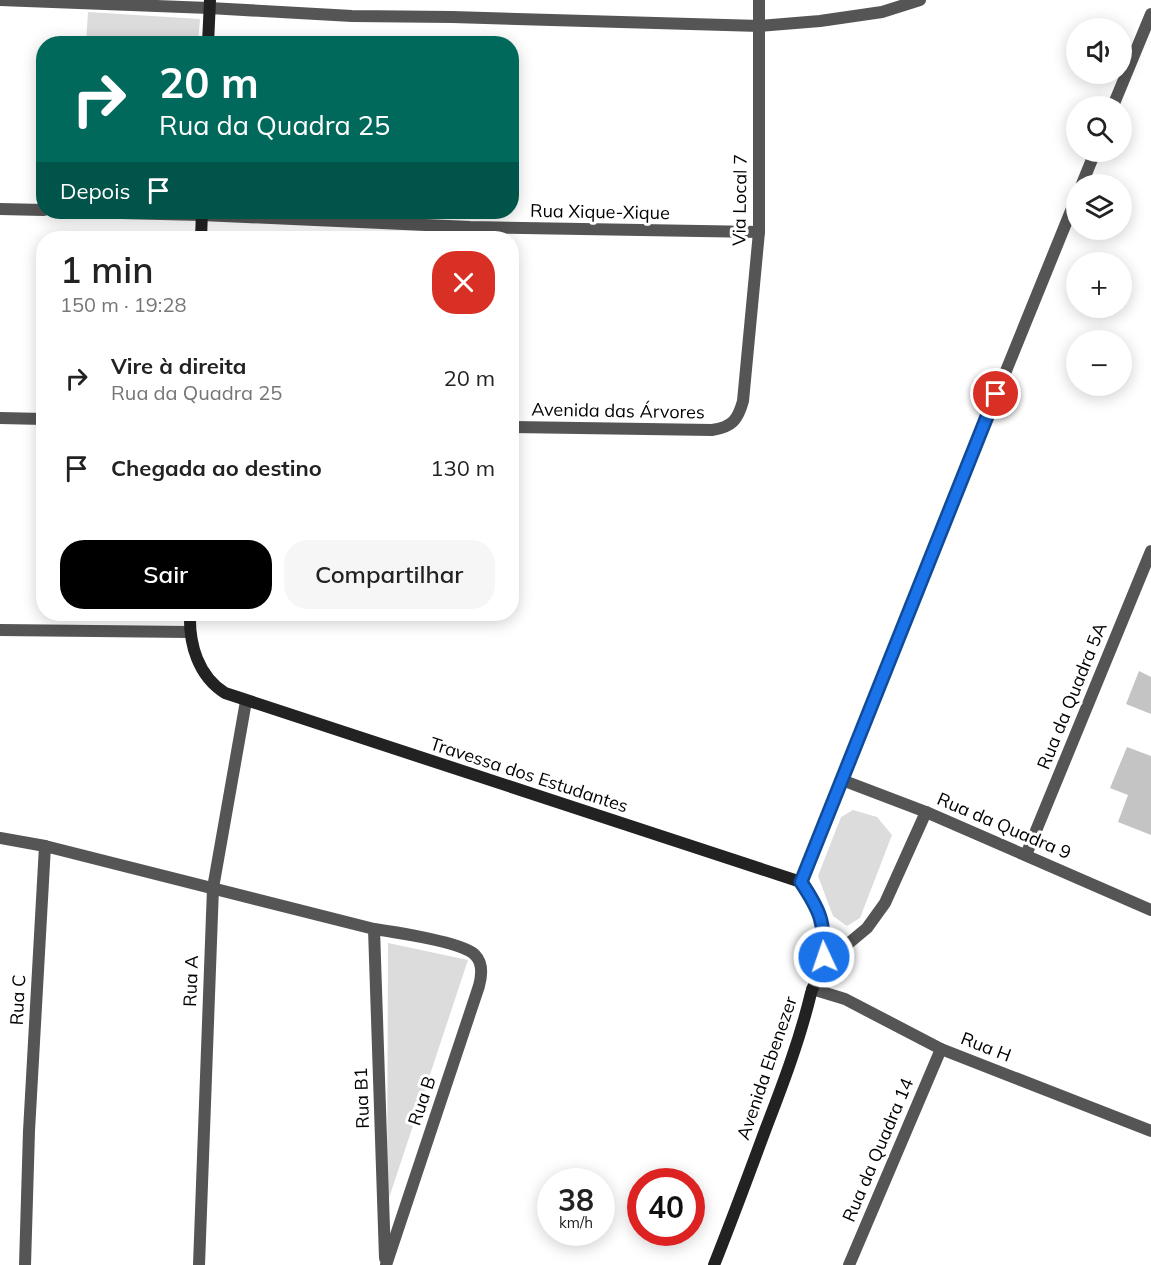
<!DOCTYPE html>
<html lang="pt">
<meta charset="utf-8">
<style>
body{margin:0;font-family:Mulish,sans-serif;background:#f6f6f6;color:#222;height:100vh;display:flex;flex-direction:column;font-size:22px;white-space:nowrap}
*{box-sizing:border-box;margin:0}
p{font-size:20px;color:#767676}
.icon{flex:none;width:33px;height:33px;fill:none;stroke:currentColor;stroke-width:2;stroke-linecap:round;stroke-linejoin:round}
.map{position:relative;flex:1;overflow:hidden}
.drawer{position:absolute;left:36px;top:231px;width:483px;height:390px;display:flex;flex-direction:column;background:#fff;border-radius:24px;box-shadow:0 3px 15px #0003}
.drawer>*{flex:none}
.banner{position:absolute;left:36px;top:36px;width:483px;height:183px;border-radius:24px;box-shadow:0 3px 15px #0003;background:#00695c;color:#fff;overflow:hidden}
.controls{position:absolute;left:1066px;top:18px;display:grid;gap:12px}
.controls a{display:grid;place-items:center;width:66px;height:66px;border-radius:50%;background:#fff;box-shadow:0 3px 15px #0003;font-size:30px}
.speed{position:absolute;left:537px;top:1168px;display:flex;gap:12px;font-size:30px;font-weight:700;text-align:center}
.speed>*{display:grid;place-content:center;width:78px;height:78px;border-radius:50%;background:#fff;box-shadow:0 3px 15px #0003;line-height:1}
.speed small{font-size:15px;font-weight:400}
.speed .limit{border:9px solid #d22;background:#fff;color:#111}
.pin{position:absolute;display:grid;place-items:center;width:51px;height:51px;color:#fff;margin:-26px;border:3px solid #fff;border-radius:50%;box-shadow:0 2px 6px #0007}
.me{position:absolute;width:66px;margin:-33px;rotate:357deg;stroke-linejoin:round;filter:drop-shadow(0 0 4px #0008)}
.turn{display:flex;align-items:center;gap:21px;height:126px;padding:0 24px;font-size:27px}
.turn .icon{width:78px;height:78px;stroke-width:2.5}
.turn b{display:block;font-size:42px;line-height:51px}
.then{display:flex;align-items:center;height:57px;padding:0 24px;background:#0003;gap:12px;font-size:22px}
.round{display:grid;place-items:center;flex:none;width:63px;height:63px;border-radius:24px;background:#f6f6f6}
.summary{display:flex;align-items:center;justify-content:space-between;height:102px;padding:0 24px}
h1{font-size:36px;font-weight:600;line-height:45px}
.primary-button{display:flex;gap:12px;margin-top:auto;padding:12px 24px}
.primary-button a{flex:1;height:69px;border-radius:24px;background:#000;color:#fff;font-size:24px;font-weight:600;line-height:69px;text-align:center}
.primary-button a+a{background:#f6f6f6;color:#222}
ul{padding:0;list-style:none}
li{display:flex;align-items:center;gap:18px;height:90px;padding:0 24px}
li div{flex:1}
li b{display:block;font-size:22px}
li em{font-style:normal}
.map>svg:first-child{display:block}
.green{fill:#dcdcdc}
.building{fill:#c4c4c4}
.lines{fill:none;stroke-linecap:round;stroke-linejoin:round}
.street{stroke:#555;stroke-width:12}
.secondary{stroke:#222;stroke-width:12}
.route-casing{stroke:#114b97;stroke-width:15}
.route{stroke:#1a73e8;stroke-width:10}
.labels{text-anchor:middle;stroke-width:6;stroke-linejoin:round;paint-order:stroke}
.street-label{font-size:18px;fill:#000;stroke:#fff}
</style>
<div class="map">
<svg width="1151" height="1265" viewBox="0 0 1151 1265">
<rect width="100%" height="100%" fill="#fff"/>
<g class="green">
<path d="M 88,12 L 200,19 L 198,43 L 86,43 Z"/>
<path d="M 853,810 L 877,817 L 892,835 L 860,918 L 847,926 L 833,916 L 818,876 L 841,817 Z"/>
<path d="M 388,943 L 468,960 L 387,1204 Z"/>
</g>
<g class="building">
<path d="M 1139,671 L 1151,677 L 1151,714 L 1126,704 Z"/>
<path d="M 1127,747 L 1151,756 L 1151,835 L 1118,822 L 1128,795 L 1110,788 Z"/>
</g>
<g class="lines">
<g class="street">
<path d="M 0,0 L 209,8 L 352,16 L 452,17 L 760,26 L 820,21 L 882,12 L 920,0"/>
<path d="M 1113,106 L 1151,14"/>
<path d="M 1082,184 L 1095,152"/>
<path d="M 0,209 L 44,210"/>
<path d="M 80,212 L 202,215 L 470,227 L 759,232"/>
<path d="M 0,418 L 44,419"/>
<path d="M 512,427 L 712,430 C 733,427 738,419 743,401 L 759,232 L 759,0"/>
<path d="M 0,630 L 190,632"/>
<path d="M 842,780 L 926,812 L 1151,910"/>
<path d="M 0,838 L 45,846 L 374,929 C 394,932 463,942 475,955 C 483,963 482,975 479,986 L 386,1265"/>
<path d="M 1026,855 L 1151,551"/>
<path d="M 801,882 L 952,504 L 1077,196"/>
<path d="M 374,929 L 385,1258"/>
<path d="M 824,957 L 849,943 L 867,928 L 885,903 L 926,812"/>
<path d="M 812,989 L 845,999 L 941,1049 L 1151,1131"/>
<path d="M 25,1265 L 29,1131 L 45,846"/>
<path d="M 199,1265 L 213,888 L 246,701"/>
<path d="M 849,1265 L 941,1049"/>
</g>
<g class="secondary">
<path d="M 208,44 L 210,0"/>
<path d="M 201,238 L 202,212"/>
<path d="M 190,614 C 189,644 198,676 225,693 L 801,882 C 818,907 826,923 824,954 C 823,967 815,981 811,993 C 800,1039 783,1084 766,1128 C 749,1174 732,1220 714,1265"/>
</g>
</g>
<g class="lines">
<defs>
<path id="route" d="M 824,957 C 824,921 821,912 801,882 L 996,394"/>
</defs>
<use href="#route" class="route-casing"/>
<use href="#route" class="route"/>
</g>
<g class="labels">
<g class="street-label">
<text transform="translate(740 200) rotate(-89)" y="6">Via Local 7</text>
<text transform="translate(600 212) rotate(1)" y="6">Rua Xique-Xique</text>
<text transform="translate(618 411) rotate(1)" y="6">Avenida das Árvores</text>
<text transform="translate(1072 696) rotate(-68)" y="6">Rua da Quadra 5A</text>
<text transform="translate(529 775) rotate(18)" y="6">Travessa dos Estudantes</text>
<text transform="translate(1004 826) rotate(23)" y="6">Rua da Quadra 9</text>
<text transform="translate(191 981) rotate(-88)" y="6">Rua A</text>
<text transform="translate(18 1000) rotate(-87)" y="6">Rua C</text>
<text transform="translate(986 1047) rotate(21)" y="6">Rua H</text>
<text transform="translate(767 1068) rotate(-71)" y="6">Avenida Ebenezer</text>
<text transform="translate(362 1098) rotate(-92)" y="6">Rua B1</text>
<text transform="translate(422 1101) rotate(-71)" y="6">Rua B</text>
<text transform="translate(878 1150) rotate(-67)" y="6">Rua da Quadra 14</text>
</g>
</g>
</svg>
<div class="controls">
<a><svg class="icon" aria-label="sound" viewBox="0 0 24 24"><path d="M4 9h4l5-4v14l-5-4H4zM17 9q2 3 0 6"/></svg></a>
<a><svg class="icon" aria-label="search" viewBox="0 0 24 24"><circle cx="10" cy="10" r="6"/><path d="M15 15l6 6"/></svg></a>
<a><svg class="icon" aria-label="layers" viewBox="0 0 24 24"><path d="M12 4l9 5-9 5-9-5zM3 14l9 5 9-5"/></svg></a>
<a>+</a>
<a>−</a>
</div>
<div class="speed"><div>38<small>km/h</small></div><div class="limit">40</div></div>
<div class="pin" style="left:996px;top:394px;background:#d93025"><svg class="icon" aria-label="arrive" viewBox="0 0 24 24"><path d="M6 21V4h12l-3 4 3 4H6"/></svg></div>
<svg class="me" style="left:824px;top:957px" viewBox="-20 -20 40 40"><circle r="17" fill="#1a73e8" stroke="#fff" stroke-width="3"/><path d="M0-11L8 9 0 5-8 9z" fill="#fff"/></svg>
<div class="banner">
<div class="turn"><svg class="icon" aria-label="right" viewBox="0 0 24 24"><path d="M7 20v-9h11M14 6l5 5-5 5"/></svg><div><b>20 m</b>Rua da Quadra 25</div></div>
<div class="then">Depois<svg class="icon" aria-label="arrive" viewBox="0 0 24 24"><path d="M6 21V4h12l-3 4 3 4H6"/></svg></div>
</div>
<section class="drawer">
<div class="summary"><div><h1>1 min</h1><p>150 m · 19:28</p></div><a class="round" style="background:#d93025;color:#fff"><svg class="icon" aria-label="close" viewBox="0 0 24 24"><path d="M6 6l12 12M18 6L6 18"/></svg></a></div>
<ul>
<li><svg class="icon" aria-label="right" viewBox="0 0 24 24"><path d="M7 20v-9h11M14 6l5 5-5 5"/></svg><div><b>Vire à direita</b><p>Rua da Quadra 25</p></div><em>20 m</em></li>
<li><svg class="icon" aria-label="arrive" viewBox="0 0 24 24"><path d="M6 21V4h12l-3 4 3 4H6"/></svg><div><b>Chegada ao destino</b></div><em>130 m</em></li>
</ul>
<div class="primary-button"><a>Sair</a><a>Compartilhar</a></div>
</section>
</div>
